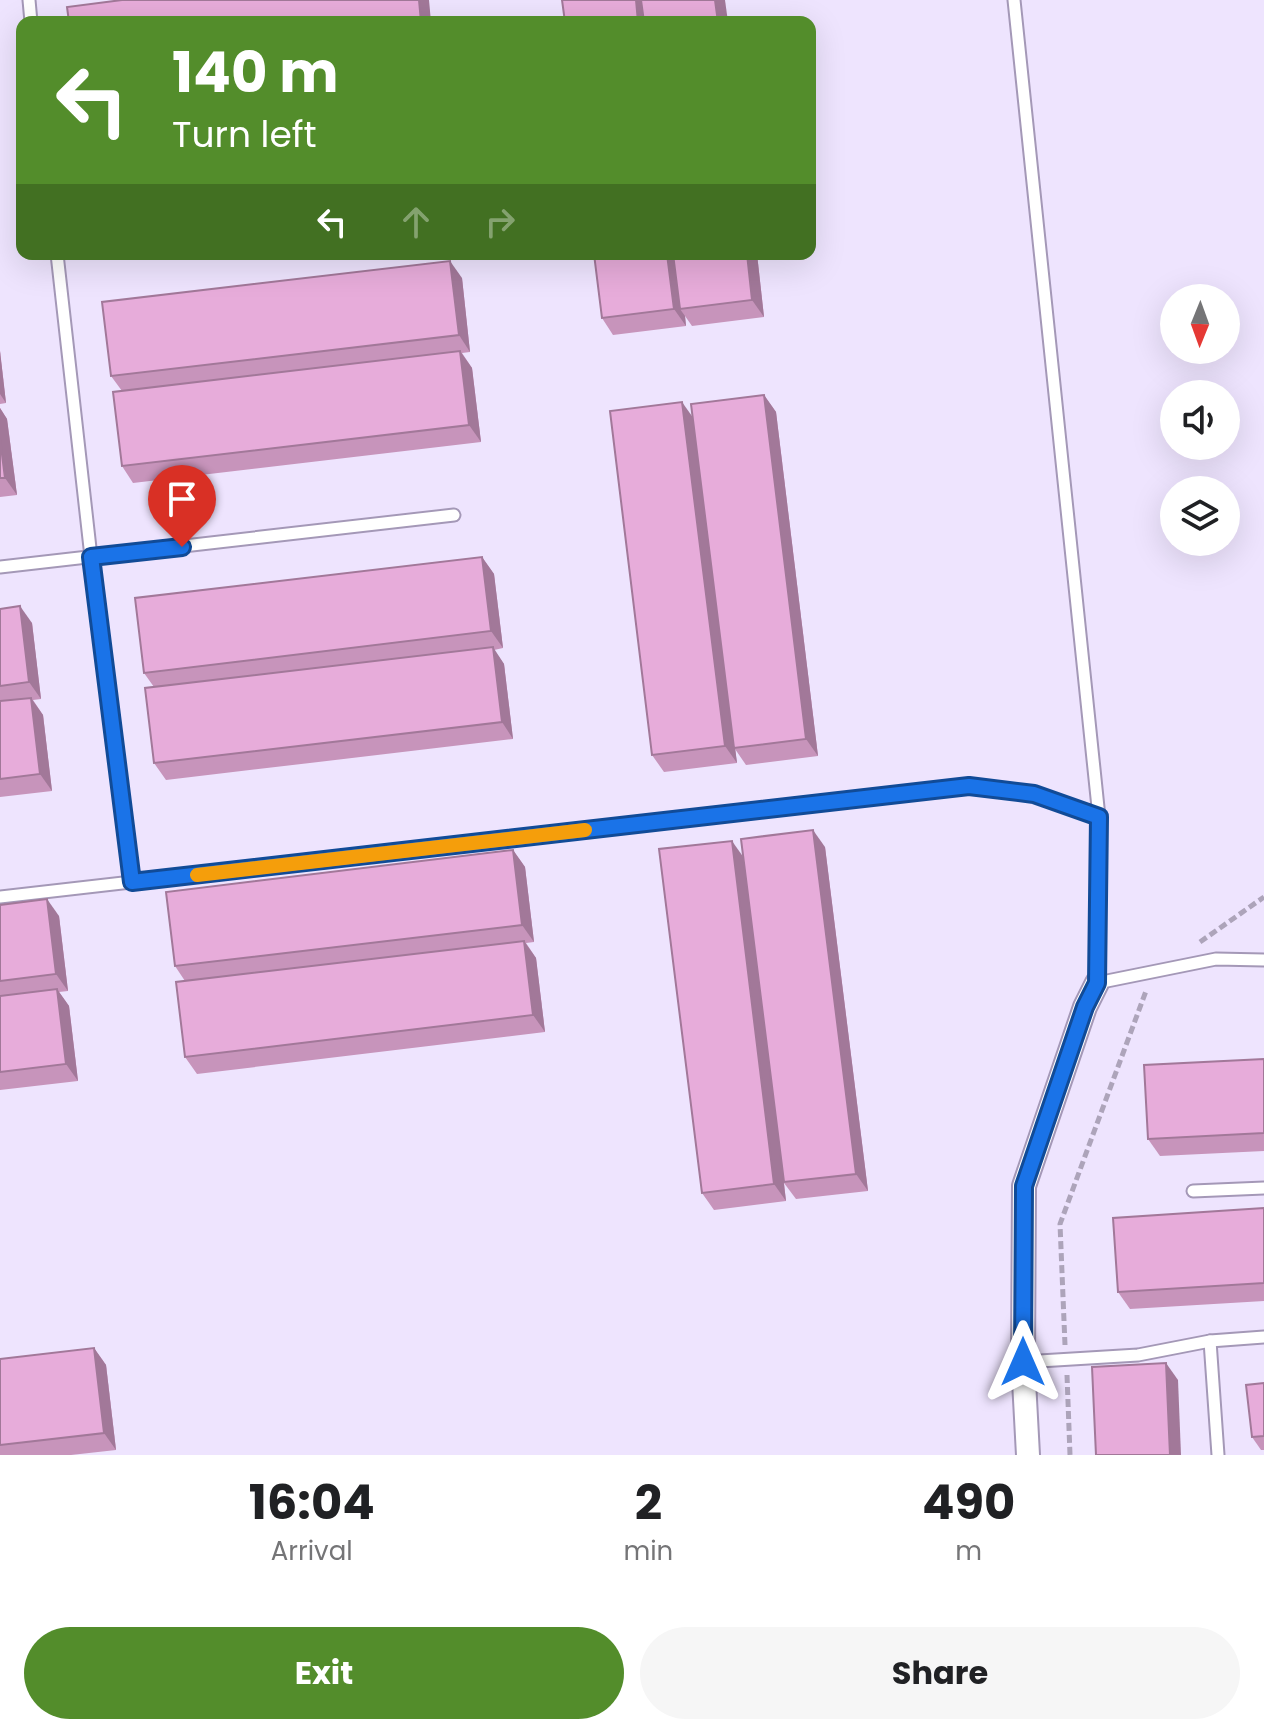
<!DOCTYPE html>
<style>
body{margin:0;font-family:Poppins,sans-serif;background:#f6f6f6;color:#202124;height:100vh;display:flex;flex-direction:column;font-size:30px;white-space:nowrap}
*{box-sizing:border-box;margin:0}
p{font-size:26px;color:#757577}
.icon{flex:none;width:44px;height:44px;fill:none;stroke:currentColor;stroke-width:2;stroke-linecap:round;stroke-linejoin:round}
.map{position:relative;height:1455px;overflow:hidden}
.side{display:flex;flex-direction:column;background:#fff;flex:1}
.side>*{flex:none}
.guide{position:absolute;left:16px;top:16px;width:800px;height:244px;border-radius:16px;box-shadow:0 8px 32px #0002;background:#538d2b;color:#fff;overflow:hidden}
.needle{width:52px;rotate:181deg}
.controls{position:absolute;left:1160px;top:284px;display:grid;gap:16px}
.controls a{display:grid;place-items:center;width:80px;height:80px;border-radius:50%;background:#fff;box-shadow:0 8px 32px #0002;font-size:40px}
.pin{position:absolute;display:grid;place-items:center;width:68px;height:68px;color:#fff;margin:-82px -34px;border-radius:50% 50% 50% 0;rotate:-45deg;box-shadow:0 0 8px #0007}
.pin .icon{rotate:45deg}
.me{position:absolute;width:88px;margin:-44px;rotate:0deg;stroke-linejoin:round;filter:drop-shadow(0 0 6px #0008)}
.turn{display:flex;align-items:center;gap:28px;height:168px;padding:0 24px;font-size:36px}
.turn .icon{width:104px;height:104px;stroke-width:2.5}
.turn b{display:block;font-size:56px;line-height:68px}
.lanes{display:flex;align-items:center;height:76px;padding:0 24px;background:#0003;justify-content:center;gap:40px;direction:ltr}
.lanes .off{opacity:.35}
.eta{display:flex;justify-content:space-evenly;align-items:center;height:136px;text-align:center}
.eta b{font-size:48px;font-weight:700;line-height:56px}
.cta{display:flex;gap:16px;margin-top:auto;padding:16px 24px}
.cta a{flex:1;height:92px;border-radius:48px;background:#538d2b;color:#fff;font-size:32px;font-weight:700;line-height:92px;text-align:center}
.cta a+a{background:#f6f6f6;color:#202124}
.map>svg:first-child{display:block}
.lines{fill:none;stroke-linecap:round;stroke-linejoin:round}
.lane-casing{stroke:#a498b7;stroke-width:15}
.street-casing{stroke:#a498b7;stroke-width:26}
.path{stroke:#ada4ba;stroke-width:5;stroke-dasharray:8 4;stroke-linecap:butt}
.lane{stroke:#fff;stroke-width:11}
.street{stroke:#fff;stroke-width:22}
.wall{fill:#c794bb}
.shaded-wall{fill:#a27899}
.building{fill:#e7acda;stroke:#a27899;stroke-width:2}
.route-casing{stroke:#114b97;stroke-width:20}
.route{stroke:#1a73e8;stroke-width:14}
.slow{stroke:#f59e0b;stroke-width:14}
</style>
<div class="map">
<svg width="1264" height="1455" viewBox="0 0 1264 1455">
<rect width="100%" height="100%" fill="#eee4fe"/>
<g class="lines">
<defs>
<g id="lane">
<path d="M 29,0 L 31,22"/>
<path d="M 1014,0 L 1099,817 L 1097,983 L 1216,959 L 1264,960"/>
<path d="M 57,254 L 91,557 L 132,882"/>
<path d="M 0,567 L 454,515"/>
<path d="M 0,897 L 969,786 L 1034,794 L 1099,817"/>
<path d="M 1193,1191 L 1264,1188"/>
<path d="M 1210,1341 L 1218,1455"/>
<path d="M 1023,1362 L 1138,1355 L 1210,1341 L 1264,1337"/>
</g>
<path id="street" d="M 1028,1455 L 1023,1362 L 1024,1186 L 1085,1007 L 1097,983"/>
</defs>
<use href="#lane" class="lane-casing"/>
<use href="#street" class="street-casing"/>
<g class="path">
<path d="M 1200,942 L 1264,897"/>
<path d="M 1065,1345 L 1060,1224 L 1146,991"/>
<path d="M 1067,1375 L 1070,1455"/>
</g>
<use href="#lane" class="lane"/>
<use href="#street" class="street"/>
</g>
<g class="wall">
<path d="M 757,254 L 764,317 L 692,326 L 685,316 L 686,326 L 613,335 L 602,318 Z"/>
<path d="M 462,278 L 470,352 L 462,353 L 472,368 L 481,442 L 133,483 L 122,466 L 122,391 L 111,376 Z"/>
<path d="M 0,351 L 6,403 L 0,404 Z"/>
<path d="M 764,395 L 776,412 L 818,756 L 746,765 L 735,749 L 737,763 L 664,772 L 652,755 L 693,418 Z"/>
<path d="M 0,408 L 7,419 L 17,495 L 0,497 Z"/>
<path d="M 482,557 L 494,574 L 503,648 L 494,650 L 504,664 L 513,739 L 166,780 L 154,763 L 154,687 L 144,673 Z"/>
<path d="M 0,609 L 32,623 L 41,699 L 33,700 L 43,715 L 52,791 L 0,797 Z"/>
<path d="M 825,847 L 868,1191 L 796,1199 L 784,1183 L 786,1201 L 714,1210 L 702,1193 Z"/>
<path d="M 513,850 L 525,867 L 534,942 L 526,943 L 536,958 L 545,1032 L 197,1074 L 185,1057 L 185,981 L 175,966 Z"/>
<path d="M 0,905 L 59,916 L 68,991 L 59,992 L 69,1006 L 78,1081 L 0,1090 Z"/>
<path d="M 1264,1059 L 1264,1151 L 1160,1156 L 1148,1139 Z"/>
<path d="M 1264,1208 L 1264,1301 L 1130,1309 L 1118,1292 Z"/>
<path d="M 94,1348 L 106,1365 L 116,1450 L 71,1455 L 0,1455 L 0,1359 Z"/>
<path d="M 1264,1383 L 1264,1450 L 1261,1450 L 1252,1437 Z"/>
</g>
<g class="shaded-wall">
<path d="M 419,0 L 429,0 L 431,22 L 421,22 Z"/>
<path d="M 636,0 L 646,0 L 648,22 L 638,22 Z"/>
<path d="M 715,0 L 725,0 L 728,22 L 718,22 Z"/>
<path d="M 667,254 L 677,254 L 680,309 L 685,316 L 686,326 L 674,309 Z"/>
<path d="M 747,254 L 757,254 L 764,317 L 752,300 Z"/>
<path d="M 450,261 L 462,278 L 470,352 L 459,335 Z"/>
<path d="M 0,351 L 6,403 L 0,394 Z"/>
<path d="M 460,351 L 472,368 L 481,442 L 469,425 Z"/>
<path d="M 764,395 L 776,412 L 818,756 L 806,739 Z"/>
<path d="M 682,402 L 694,419 L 737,763 L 725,746 Z"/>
<path d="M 0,408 L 7,419 L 17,495 L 5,478 L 0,439 Z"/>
<path d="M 482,557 L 494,574 L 503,648 L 491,631 Z"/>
<path d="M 20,606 L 32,623 L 41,699 L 29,682 Z"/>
<path d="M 493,647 L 504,664 L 513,739 L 502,722 Z"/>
<path d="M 31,698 L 43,715 L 52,791 L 40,774 Z"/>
<path d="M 813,830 L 825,847 L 868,1191 L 856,1174 Z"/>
<path d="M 732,841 L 744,858 L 786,1201 L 774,1184 Z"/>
<path d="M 513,850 L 525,867 L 534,942 L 522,925 Z"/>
<path d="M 47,899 L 59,916 L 68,991 L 56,974 Z"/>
<path d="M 524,941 L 536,958 L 545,1032 L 533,1015 Z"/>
<path d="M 57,989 L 69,1006 L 78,1081 L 66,1064 Z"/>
<path d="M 94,1348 L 106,1365 L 116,1450 L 104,1433 Z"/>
<path d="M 1166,1363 L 1178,1380 L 1181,1455 L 1170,1455 Z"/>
</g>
<g class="building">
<path d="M 122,0 L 419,0 L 421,22 L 69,22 L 67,7 Z"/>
<path d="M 562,0 L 636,0 L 638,22 L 565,22 Z"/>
<path d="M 641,0 L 715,0 L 718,22 L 644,22 Z"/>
<path d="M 594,254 L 667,254 L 674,309 L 602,318 Z"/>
<path d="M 673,254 L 747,254 L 752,300 L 680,309 Z"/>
<path d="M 450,261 L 459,335 L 111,376 L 102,302 Z"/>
<path d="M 460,351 L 469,425 L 122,466 L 113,392 Z"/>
<path d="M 764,395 L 806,739 L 734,748 L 691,404 Z"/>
<path d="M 682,402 L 725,746 L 652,755 L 610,411 Z"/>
<path d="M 0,439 L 5,478 L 0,478 Z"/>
<path d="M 482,557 L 491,631 L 144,673 L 135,598 Z"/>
<path d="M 20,606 L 29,682 L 0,686 L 0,609 Z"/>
<path d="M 493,647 L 502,722 L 154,763 L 145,688 Z"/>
<path d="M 31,698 L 40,774 L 0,779 L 0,701 Z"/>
<path d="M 813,830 L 856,1174 L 784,1182 L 741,839 Z"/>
<path d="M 732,841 L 774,1184 L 702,1193 L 659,849 Z"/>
<path d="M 513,850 L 522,925 L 175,966 L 166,892 Z"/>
<path d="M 47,899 L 56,974 L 0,981 L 0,905 Z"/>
<path d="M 524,941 L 533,1015 L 185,1057 L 176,982 Z"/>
<path d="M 57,989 L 66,1064 L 0,1072 L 0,996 Z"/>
<path d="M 1264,1059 L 1264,1133 L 1148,1139 L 1144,1065 Z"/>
<path d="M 1264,1208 L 1264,1283 L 1118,1292 L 1113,1218 Z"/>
<path d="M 94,1348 L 104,1433 L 0,1445 L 0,1359 Z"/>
<path d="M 1166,1363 L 1170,1455 L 1096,1455 L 1092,1367 Z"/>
<path d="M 1264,1383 L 1264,1436 L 1252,1437 L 1246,1385 Z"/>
</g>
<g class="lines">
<defs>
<path id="route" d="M 182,547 L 91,557 L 132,882 L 969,786 L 1034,794 L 1099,817 L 1097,983 L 1085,1007 L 1024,1186 L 1023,1362"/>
</defs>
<use href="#route" class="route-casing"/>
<use href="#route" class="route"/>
<path class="slow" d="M 197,875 L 585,830"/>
</g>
</svg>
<div class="controls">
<a><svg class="needle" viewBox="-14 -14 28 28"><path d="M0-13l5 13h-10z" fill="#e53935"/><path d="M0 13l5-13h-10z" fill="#757577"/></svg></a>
<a><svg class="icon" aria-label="sound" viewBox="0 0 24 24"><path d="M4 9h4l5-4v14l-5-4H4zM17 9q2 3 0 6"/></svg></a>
<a><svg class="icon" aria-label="layers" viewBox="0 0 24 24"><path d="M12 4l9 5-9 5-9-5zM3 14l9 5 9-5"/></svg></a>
</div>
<div class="pin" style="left:182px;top:547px;background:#d93025"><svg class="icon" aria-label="arrive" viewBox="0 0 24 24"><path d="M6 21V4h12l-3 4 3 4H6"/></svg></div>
<svg class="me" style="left:1023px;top:1362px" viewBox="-20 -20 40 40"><path d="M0-17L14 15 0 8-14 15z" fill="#1a73e8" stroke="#fff" stroke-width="4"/></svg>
<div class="guide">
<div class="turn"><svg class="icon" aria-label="left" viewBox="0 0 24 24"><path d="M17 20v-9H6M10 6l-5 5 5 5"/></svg><div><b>140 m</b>Turn left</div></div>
<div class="lanes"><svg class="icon" aria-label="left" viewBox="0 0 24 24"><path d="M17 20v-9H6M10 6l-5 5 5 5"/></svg><svg class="icon off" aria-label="ahead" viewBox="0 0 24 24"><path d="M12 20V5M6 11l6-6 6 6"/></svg><svg class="icon off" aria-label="right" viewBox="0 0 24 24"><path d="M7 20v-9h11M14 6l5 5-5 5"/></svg></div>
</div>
</div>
<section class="side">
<div class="eta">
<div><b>16:04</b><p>Arrival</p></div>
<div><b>2</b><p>min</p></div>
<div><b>490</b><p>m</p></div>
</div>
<div class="cta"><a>Exit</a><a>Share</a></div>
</section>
